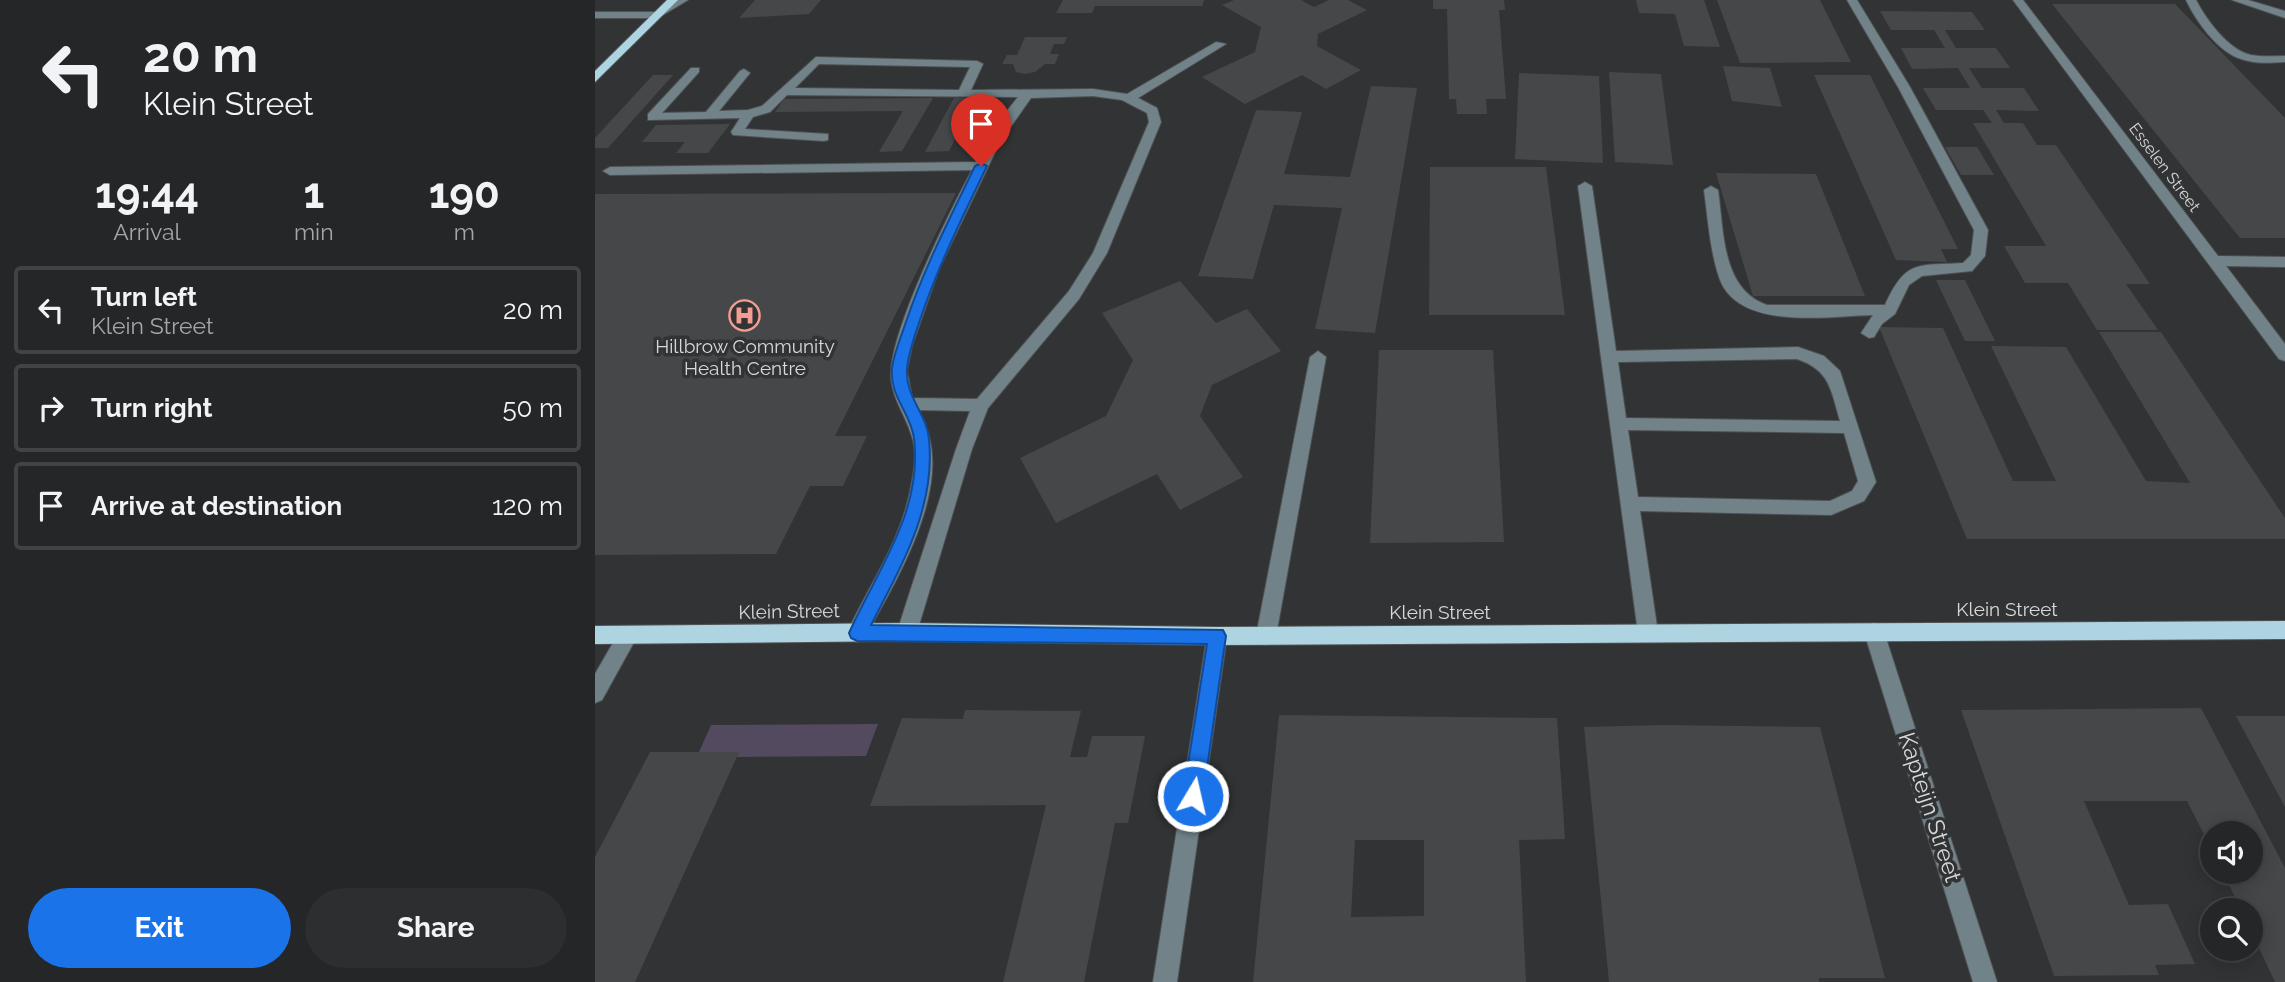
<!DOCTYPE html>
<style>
body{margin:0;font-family:Raleway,sans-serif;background:#2d2e30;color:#f1f3f6;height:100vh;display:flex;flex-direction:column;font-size:26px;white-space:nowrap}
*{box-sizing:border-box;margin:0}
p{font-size:23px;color:#a3a5a8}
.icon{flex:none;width:38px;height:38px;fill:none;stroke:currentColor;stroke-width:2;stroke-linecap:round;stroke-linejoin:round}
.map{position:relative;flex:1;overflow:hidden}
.drawer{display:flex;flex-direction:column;background:#252628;width:595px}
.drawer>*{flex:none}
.guide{background:#252628;color:#f1f3f6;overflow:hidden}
.controls{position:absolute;left:1605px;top:821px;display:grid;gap:14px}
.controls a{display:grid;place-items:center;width:63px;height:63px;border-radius:50%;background:#252628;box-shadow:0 4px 18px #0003,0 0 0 2px #424345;font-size:35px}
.pin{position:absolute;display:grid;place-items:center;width:60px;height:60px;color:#fff;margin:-72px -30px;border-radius:50% 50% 50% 0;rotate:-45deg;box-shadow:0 0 7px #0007}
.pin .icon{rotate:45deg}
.me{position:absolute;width:77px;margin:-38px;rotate:9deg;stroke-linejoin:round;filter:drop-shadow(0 0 5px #0008)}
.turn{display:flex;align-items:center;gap:24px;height:147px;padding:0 28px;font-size:32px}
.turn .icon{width:91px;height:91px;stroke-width:2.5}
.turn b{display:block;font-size:49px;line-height:60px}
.eta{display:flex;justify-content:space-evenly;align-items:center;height:119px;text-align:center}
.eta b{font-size:42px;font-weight:700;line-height:49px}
.primary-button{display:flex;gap:14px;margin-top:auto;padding:14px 28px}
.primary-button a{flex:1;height:80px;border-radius:42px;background:#1a73e8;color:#fff;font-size:28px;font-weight:700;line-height:80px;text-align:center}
.primary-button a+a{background:#2d2e30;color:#f1f3f6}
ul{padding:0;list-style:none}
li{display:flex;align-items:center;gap:21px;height:88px;margin:0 14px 10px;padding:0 14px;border:4px solid #424345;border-radius:7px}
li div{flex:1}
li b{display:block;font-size:26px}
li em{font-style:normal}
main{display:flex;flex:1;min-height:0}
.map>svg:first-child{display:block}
.green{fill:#534a5f}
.building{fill:#464749;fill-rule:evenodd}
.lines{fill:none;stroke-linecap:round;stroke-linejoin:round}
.minor-casing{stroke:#4f5153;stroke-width:2}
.major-casing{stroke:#4f5153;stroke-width:2}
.minor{fill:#718389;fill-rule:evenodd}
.major{fill:#afd4e1;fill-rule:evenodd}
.route{fill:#1a73e8;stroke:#114b97;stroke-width:2}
.labels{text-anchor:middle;stroke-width:7;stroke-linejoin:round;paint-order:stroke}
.far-street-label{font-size:16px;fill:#d7d8d9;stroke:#313335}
.poi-label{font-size:19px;fill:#d7d8d9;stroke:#313335}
.street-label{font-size:19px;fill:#d7d8d9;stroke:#313335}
.near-street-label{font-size:23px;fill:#d7d8d9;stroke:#313335}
</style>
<main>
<section class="drawer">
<div class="guide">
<div class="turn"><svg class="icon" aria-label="left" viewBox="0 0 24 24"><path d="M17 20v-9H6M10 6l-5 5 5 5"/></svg><div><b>20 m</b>Klein Street</div></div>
</div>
<div class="eta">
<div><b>19:44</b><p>Arrival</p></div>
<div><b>1</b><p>min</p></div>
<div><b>190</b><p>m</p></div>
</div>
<ul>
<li><svg class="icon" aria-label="left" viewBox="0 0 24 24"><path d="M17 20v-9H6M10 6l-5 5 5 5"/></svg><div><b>Turn left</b><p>Klein Street</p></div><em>20 m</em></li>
<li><svg class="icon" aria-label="right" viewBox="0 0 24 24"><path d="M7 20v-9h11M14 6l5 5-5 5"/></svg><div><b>Turn right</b></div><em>50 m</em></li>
<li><svg class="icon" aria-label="arrive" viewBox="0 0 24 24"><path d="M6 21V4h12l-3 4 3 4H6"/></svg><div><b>Arrive at destination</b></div><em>120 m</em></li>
</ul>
<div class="primary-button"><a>Exit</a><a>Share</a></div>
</section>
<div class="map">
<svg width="1690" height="982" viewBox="0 0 1690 982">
<rect width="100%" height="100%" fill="#313335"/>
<path class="green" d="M 283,724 L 271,756 L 142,757 L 144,752 L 104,752 L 116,725 Z"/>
<g class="building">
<path d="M 160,0 L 226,0 L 214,14 L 144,18 Z"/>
<path d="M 468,0 L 609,0 L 607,6 L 500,6 L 497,13 L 461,13 Z"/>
<path d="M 639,0 L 706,0 L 719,7 L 734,0 L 753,0 L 772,10 L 723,34 L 722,46 L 766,70 L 731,89 L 707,75 L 650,104 L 607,77 L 660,52 L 666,27 L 627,5 Z"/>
<path d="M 838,0 L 909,0 L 910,10 L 904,10 L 911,99 L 891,99 L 892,114 L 862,114 L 861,99 L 854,99 L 852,9 L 838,9 Z"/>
<path d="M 1041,0 L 1109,0 L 1125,47 L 1089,46 L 1080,14 L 1044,13 Z"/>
<path d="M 1122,0 L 1225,0 L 1256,62 L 1145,63 Z"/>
<path d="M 1457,4 L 1580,4 L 1690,118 L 1690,238 L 1645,238 Z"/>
<path d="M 1285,11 L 1377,12 L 1390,30 L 1350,30 L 1361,48 L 1401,48 L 1415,68 L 1374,68 L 1387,88 L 1429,88 L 1444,111 L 1401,110 L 1409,123 L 1428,123 L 1442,145 L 1461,145 L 1555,284 L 1531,284 L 1563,330 L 1502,330 L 1473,283 L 1430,283 L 1409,246 L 1451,246 L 1378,123 L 1397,123 L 1388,110 L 1341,110 L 1328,88 L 1375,88 L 1363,68 L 1317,69 L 1306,48 L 1350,48 L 1339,30 L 1296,30 Z"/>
<path d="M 430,37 L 472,37 L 469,44 L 459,44 L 455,54 L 464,54 L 460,64 L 450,64 L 440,72 L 430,74 L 421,72 L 418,64 L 407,64 L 412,55 L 422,55 Z"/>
<path d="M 1128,66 L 1175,68 L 1187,107 L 1137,101 Z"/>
<path d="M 1014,72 L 1066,74 L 1078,165 L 1020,162 Z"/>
<path d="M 924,73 L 1004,76 L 1008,163 L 920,159 Z"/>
<path d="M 58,75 L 78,75 L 13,148 L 0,148 L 0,138 Z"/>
<path d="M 1219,75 L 1275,75 L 1363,249 L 1346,249 L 1352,262 L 1301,260 Z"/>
<path d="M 776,86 L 822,88 L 780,333 L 720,329 L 747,208 L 679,205 L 658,279 L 603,276 L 661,110 L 707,112 L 689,174 L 755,177 Z"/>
<path d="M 338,98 L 307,151 L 284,152 L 308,111 L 180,112 L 189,99 Z"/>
<path d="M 359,98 L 381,98 L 354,151 L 330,152 Z"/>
<path d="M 135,124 L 113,153 L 81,153 L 90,142 L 47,142 L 61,125 Z"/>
<path d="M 1350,147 L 1382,147 L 1399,175 L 1366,175 Z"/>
<path d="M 835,167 L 951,167 L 970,315 L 834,315 Z"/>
<path d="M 1121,173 L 1221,174 L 1270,296 L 1158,296 Z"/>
<path d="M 361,193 L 240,436 L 272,436 L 248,486 L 215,486 L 181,554 L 0,555 L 0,194 Z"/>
<path d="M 1341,280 L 1370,280 L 1400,341 L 1370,341 Z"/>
<path d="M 585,281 L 621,323 L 652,309 L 686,351 L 617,385 L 605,416 L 648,477 L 585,510 L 562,474 L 461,523 L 425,458 L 511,416 L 538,360 L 507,313 Z"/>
<path d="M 1284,327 L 1348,328 L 1418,481 L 1461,481 L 1396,346 L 1471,347 L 1551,481 L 1595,483 L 1504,332 L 1566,332 L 1690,518 L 1690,539 L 1372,539 Z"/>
<path d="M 784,350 L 898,350 L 909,542 L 775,543 Z"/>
<path d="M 1606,708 L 1690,868 L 1690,982 L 1680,982 L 1656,931 L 1656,910 L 1646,910 L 1628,872 L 1656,872 L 1656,833 L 1617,833 L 1617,850 L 1592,801 L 1489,801 L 1534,905 L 1573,904 L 1600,964 L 1560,965 L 1564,975 L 1459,976 L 1366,710 Z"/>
<path d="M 370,710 L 486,711 L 475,757 L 492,757 L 497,736 L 550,736 L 533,823 L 520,823 L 489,982 L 408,982 L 451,805 L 275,806 L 307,718 L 368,719 Z"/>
<path d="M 684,715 L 962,718 L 970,839 L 924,840 L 931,982 L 658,982 ZM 760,840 L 829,840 L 829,916 L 756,917 Z"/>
<path d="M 1641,716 L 1690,716 L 1690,807 Z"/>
<path d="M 1067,725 L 1225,727 L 1290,978 L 1224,978 L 1224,982 L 1014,982 L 989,727 Z"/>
<path d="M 55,752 L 144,752 L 40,982 L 0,982 L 0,857 Z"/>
</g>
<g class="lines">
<defs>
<g id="minor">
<path d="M 80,0 L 93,0 L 63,18 L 0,18 L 0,12 L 61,12 Z"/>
<path d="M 1252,0 L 1262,0 L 1315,87 L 1393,230 L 1390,256 L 1377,271 L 1327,276 L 1314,285 L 1300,314 L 1287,324 L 1279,337 L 1274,338 L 1266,333 L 1278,315 C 1234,316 1145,331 1125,280 C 1115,252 1113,219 1109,190 L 1116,186 L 1123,190 C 1129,230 1126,289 1172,305 L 1290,305 C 1311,259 1322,266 1368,263 L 1376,255 L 1379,230 L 1303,87 Z"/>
<path d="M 1418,0 L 1428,0 L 1623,256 L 1690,257 L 1690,267 L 1631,266 L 1690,344 L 1690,361 L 1684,359 Z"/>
<path d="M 1591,0 L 1601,0 C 1611,19 1633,50 1656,55 C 1667,57 1679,56 1690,56 L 1690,62 C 1676,63 1660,64 1646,59 C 1623,52 1601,21 1591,0 Z"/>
<path d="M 1637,0 L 1653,0 L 1690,11 L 1690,18 Z"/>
<path d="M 621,42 L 631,44 L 543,98 L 562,108 L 566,122 L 512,253 L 484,299 L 393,408 L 377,449 L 322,632 L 319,638 L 312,641 L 305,638 L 302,632 L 361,449 L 375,411 L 323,410 C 327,420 333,430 335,440 C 349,504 298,586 269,639 L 262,642 L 255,639 L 252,633 C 276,581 308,539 317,481 C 320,466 322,449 316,434 C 310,415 298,399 296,379 C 292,336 355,211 377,170 L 15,175 L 8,171 L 15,167 L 381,162 L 411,112 L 423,97 L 192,95 L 175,112 L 158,117 L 150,129 L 233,134 L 233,140 L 229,141 L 138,135 L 136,132 L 145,118 L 53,120 L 53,114 L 96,68 L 104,68 L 104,72 L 67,113 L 111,112 L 145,71 L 149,69 L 155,73 L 124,111 L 153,110 L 167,106 L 221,57 L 382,61 L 388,64 L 376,90 L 498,89 L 532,94 ZM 224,64 L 375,67 L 364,90 L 200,88 ZM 498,96 L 527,100 L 552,113 L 554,122 L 498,253 L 474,291 L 382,399 L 317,398 L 312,370 L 317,346 L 344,269 L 405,142 L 436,98 Z"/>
<path d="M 990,182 L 997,186 L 1021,351 L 1203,347 L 1229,356 L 1245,371 L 1281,482 L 1269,501 L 1236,515 L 1045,511 L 1063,633 L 1060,639 L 1053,642 L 1046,639 L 1043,633 L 983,186 ZM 1202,359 C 1235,370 1236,390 1245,421 L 1031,418 L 1023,362 ZM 1033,430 L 1249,433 L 1263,481 L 1257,491 L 1235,501 L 1043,497 Z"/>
<path d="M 723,351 L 731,357 L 681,636 L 678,642 L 671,645 L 664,642 L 661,636 L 715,357 Z"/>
<path d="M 1279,623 L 1286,626 L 1289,632 L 1402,982 L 1378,982 L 1269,632 L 1272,626 Z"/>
<path d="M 33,626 L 40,629 L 43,635 L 7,700 L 0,703 L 0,674 L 26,629 Z"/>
<path d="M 622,627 L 629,630 L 632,636 L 582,982 L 558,982 L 612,636 L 615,630 Z"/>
</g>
<g id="major">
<path d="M 72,0 L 83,0 L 0,82 L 0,71 Z"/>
<path d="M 1690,621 L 1690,639 L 622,645 L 312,641 L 0,644 L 0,626 L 312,623 L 622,627 Z"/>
</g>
</defs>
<use href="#minor" class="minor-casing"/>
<use href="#major" class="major-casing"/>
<use href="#minor" class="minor"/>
<use href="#major" class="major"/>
</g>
<path class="route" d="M 386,163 L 392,166 C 367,218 342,268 324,323 C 319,338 313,354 312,369 C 310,397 332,414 334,439 C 341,508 306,566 276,625 L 628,630 L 631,636 L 608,796 L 605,803 L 598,805 L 591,803 L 588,796 L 612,644 L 262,641 L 256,638 L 254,633 C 282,570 328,512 319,438 C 316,413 294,396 297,368 C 299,353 306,337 311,322 C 329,268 355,218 380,166 Z"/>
<defs>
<symbol id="hospital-ring" viewBox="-11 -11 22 22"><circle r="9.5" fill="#313335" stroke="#f59c91" stroke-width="1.5"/><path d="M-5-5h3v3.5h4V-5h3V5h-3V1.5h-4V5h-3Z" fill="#f59c91"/></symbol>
</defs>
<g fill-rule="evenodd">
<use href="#hospital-ring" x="132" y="298" width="35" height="35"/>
</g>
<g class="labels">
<g class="far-street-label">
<text transform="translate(1570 167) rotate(53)" y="6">Esselen Street</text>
</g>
<g class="poi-label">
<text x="150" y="353">Hillbrow Community<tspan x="150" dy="22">Health Centre</tspan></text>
</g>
<g class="street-label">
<text x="1412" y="616">Klein Street</text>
<text transform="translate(194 611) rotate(-1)" y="7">Klein Street</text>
<text x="845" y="619">Klein Street</text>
</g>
<g class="near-street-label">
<text transform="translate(1335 807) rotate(72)" y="8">Kapteijn Street</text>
</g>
</g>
</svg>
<div class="controls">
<a><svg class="icon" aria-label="sound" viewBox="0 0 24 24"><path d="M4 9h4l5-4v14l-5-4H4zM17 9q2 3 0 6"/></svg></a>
<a><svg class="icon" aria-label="search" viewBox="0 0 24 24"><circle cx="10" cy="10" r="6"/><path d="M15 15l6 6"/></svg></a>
</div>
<div class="pin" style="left:386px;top:166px;background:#d93025"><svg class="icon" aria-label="arrive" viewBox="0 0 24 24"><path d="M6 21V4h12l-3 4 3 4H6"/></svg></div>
<svg class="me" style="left:598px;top:796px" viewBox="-20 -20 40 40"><circle r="17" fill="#1a73e8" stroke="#fff" stroke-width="3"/><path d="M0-11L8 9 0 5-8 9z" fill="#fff"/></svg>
</div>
</main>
